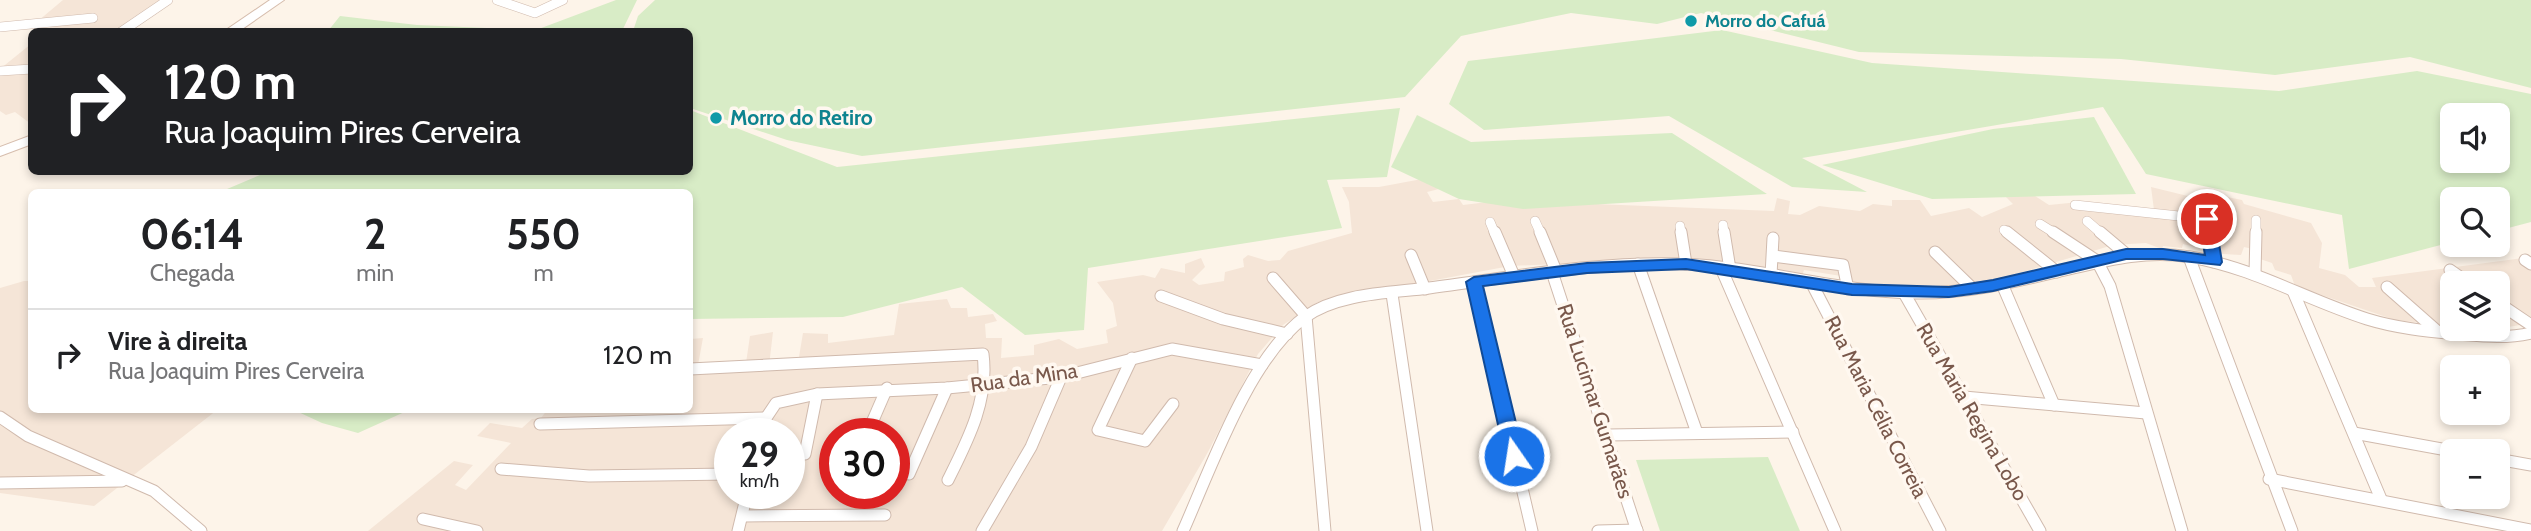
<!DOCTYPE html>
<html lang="pt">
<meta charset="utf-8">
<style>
body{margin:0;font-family:Cabin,sans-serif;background:#f2f2f2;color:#202124;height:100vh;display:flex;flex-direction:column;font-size:26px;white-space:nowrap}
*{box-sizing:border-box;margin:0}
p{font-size:23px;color:#757577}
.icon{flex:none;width:38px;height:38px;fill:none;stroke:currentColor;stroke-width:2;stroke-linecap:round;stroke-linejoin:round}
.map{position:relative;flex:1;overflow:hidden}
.panel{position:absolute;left:28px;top:189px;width:665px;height:224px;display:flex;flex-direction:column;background:#fff;border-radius:10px;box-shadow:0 4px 10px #0003}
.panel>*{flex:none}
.hud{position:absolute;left:28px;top:28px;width:665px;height:147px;border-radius:10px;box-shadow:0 4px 10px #0003;background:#202124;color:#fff;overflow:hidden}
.tools{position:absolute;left:2440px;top:103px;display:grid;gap:14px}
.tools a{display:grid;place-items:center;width:70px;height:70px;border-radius:10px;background:#fff;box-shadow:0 4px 10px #0003;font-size:35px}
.speed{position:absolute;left:714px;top:418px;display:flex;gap:14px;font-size:35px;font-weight:700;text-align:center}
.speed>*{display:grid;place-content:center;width:91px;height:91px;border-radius:50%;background:#fff;box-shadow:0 4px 10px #0003;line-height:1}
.speed small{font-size:18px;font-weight:400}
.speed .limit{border:10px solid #d22;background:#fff;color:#111}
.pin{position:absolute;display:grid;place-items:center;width:60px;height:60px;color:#fff;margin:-30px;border:4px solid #fff;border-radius:50%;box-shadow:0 2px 7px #0007}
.me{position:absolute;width:77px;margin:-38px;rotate:347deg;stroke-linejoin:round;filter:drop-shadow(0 0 5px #0008)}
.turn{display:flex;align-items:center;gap:24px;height:147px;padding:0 21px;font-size:32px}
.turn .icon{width:91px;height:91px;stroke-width:2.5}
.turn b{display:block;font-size:49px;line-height:60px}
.eta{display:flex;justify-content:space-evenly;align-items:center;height:119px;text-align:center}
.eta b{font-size:42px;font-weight:800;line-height:49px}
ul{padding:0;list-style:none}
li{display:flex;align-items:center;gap:21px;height:91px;padding:0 21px;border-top:2px solid #e0e0e0}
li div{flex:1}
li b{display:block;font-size:26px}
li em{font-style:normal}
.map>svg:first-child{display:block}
.residential{fill:#f5e5d7;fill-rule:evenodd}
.green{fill:#d8ecc6;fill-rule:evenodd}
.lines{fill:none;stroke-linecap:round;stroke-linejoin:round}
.street-far1-casing{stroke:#d0baad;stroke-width:10}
.street-casing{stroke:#d0baad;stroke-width:13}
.secondary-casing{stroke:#d6bdad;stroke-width:2}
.street-far1{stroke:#fff;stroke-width:9}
.street{stroke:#fff;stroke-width:11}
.secondary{fill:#fff;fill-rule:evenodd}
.route{fill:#1a73e8;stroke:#114b97;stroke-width:2}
.culture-dot{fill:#0f9aa8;stroke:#fff8f0;stroke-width:2.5}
.labels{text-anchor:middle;stroke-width:7;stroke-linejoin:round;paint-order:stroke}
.far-culture-label{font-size:18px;font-weight:bold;fill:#0d838f;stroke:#fff8f0;text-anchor:start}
.culture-label{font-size:21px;font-weight:bold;fill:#0d838f;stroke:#fff8f0;text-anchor:start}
.street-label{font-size:21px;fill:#79584b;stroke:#fff8f0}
</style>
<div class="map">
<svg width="2531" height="531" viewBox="0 0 2531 531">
<rect width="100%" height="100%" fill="#fdf4e9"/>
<g class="residential">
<path d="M 63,0 L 160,0 L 114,31 L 46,31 L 59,20 L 38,21 Z"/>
<path d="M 31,44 L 31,124 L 15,112 L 6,115 L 0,111 L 0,69 Z"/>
<path d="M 1422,179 L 1439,189 L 1427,192 L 1433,202 L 1459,199 L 1463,205 L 1488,202 L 1595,204 L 1774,211 L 1777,198 L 1790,201 L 1788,214 L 1800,215 L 1819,206 L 1860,211 L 1873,204 L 1892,206 L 1892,200 L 1920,200 L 1931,216 L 1969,208 L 1982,217 L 2013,204 L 2004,195 L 2021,187 L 2049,205 L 2069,203 L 2154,210 L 2151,187 L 2200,199 L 2201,196 L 2211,198 L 2212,194 L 2242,200 L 2244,204 L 2311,223 L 2322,243 L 2319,268 L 2345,275 L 2359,287 L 2376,287 L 2372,278 L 2531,257 L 2531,323 L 2497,329 L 2497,284 L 2452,284 L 2452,326 L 2395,320 L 2295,286 L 2291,275 L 2275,270 L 2272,263 L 2254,257 L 2253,249 L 2244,247 L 2241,255 L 2223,254 L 2183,244 L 2182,248 L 2163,246 L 2162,249 L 2146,243 L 2113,245 L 2003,278 L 1942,287 L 1844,284 L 1841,276 L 1804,270 L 1802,276 L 1723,262 L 1675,259 L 1510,266 L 1318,302 L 1283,325 L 1258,354 L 1208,452 L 1162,531 L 368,531 L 454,461 L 473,465 L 455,485 L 466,490 L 511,443 L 477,436 L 490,423 L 522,428 L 532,419 L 541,418 L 547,410 L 690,410 L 690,339 L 703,338 L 698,365 L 746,363 L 750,336 L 773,332 L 769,366 L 798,363 L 803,333 L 828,334 L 828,343 L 894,335 L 899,304 L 947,299 L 951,308 L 967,308 L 968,317 L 993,314 L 997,321 L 985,324 L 986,338 L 1002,338 L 1001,358 L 1034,355 L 1034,345 L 1059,339 L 1077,349 L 1108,343 L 1106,330 L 1117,326 L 1113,303 L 1097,282 L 1143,275 L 1155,278 L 1161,268 L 1185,273 L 1185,264 L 1201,258 L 1205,267 L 1192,280 L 1199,285 L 1224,281 L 1225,272 L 1244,267 L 1243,259 L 1248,255 L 1268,261 L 1280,260 L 1288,251 L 1352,233 L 1349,202 L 1342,187 L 1379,187 ZM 730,434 L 789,434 L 789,494 L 730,494 ZM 835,434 L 894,434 L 894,494 L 835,494 Z"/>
<path d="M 24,281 L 31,281 L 32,410 L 217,410 L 94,506 L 0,493 L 0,288 Z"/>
</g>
<g class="green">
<path d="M 616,0 L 637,0 L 622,31 L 328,31 L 340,16 L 417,25 L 536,30 Z"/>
<path d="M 655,0 L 2531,0 L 2531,88 L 2410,57 L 2275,75 L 2121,59 L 1859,52 L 1701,13 L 1657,24 L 1571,13 L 1461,36 L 1405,97 L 862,156 L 787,140 L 690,108 L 690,32 L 633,31 L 638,16 Z"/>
<path d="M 1722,30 L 1872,63 L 2279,91 L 2417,71 L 2531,94 L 2531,222 L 2497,231 L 2497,200 L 2452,200 L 2452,242 L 2349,269 L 2342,215 L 2146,174 L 2103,107 L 1802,158 L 1867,192 L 1792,187 L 1669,116 L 1484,130 L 1449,104 L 1468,61 ZM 2452,116 L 2497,116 L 2497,161 L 2452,161 Z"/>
<path d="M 1400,108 L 1387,177 L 1327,180 L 1342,228 L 1088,268 L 1084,330 L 1025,335 L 962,287 L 843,317 L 690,319 L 690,192 L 220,192 L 267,172 L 690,172 L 690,110 L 837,167 Z"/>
<path d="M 1417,115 L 1471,142 L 1672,133 L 1767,194 L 1523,209 L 1459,199 L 1391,167 Z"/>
<path d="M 2094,117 L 2136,194 L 1932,199 L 1822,165 L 1993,129 Z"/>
<path d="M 294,410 L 409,410 L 358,433 L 322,423 Z"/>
<path d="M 1768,457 L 1800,531 L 1660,531 L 1636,460 Z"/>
</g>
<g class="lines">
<defs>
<g id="street-far1">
<path d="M 497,0 L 535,13 L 563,0"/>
<path d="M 0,27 L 93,18"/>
<path d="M 121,32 L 168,0"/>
<path d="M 0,71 L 32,69"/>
<path d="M 2206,200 L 2210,234"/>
<path d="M 2075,205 L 2207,219"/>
<path d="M 1535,221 L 1541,234"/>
<path d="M 2087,221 L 2102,234"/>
<path d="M 1490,222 L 1495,234"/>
<path d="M 2040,224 L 2056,234"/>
<path d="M 1723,225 L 1724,234"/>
<path d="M 1680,226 L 1681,234"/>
<path d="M 2004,230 L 2009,234"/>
<path d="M 2256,234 L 2256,220"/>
</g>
<g id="street">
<path d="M 1495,232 L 1514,276"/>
<path d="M 1540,232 L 1556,271"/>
<path d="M 1681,232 L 1686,264"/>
<path d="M 1724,232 L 1730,269"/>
<path d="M 2007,232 L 2057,272"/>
<path d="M 2053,232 L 2097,261 L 2110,286 L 2182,531"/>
<path d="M 2100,232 L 2126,254"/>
<path d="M 2210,232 L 2214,262"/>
<path d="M 1935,252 L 1972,288"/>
<path d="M 1411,255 L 1425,289"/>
<path d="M 1773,256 L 1843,265 L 1848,289"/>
<path d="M 2189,257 L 2292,531"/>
<path d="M 2525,260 L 2531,264"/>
<path d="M 1638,264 L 1697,433"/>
<path d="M 1721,268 L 1835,531"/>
<path d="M 2450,270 L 2470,284"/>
<path d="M 1552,272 L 1637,531"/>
<path d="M 2255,274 L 2256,232"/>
<path d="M 1771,275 L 1773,238"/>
<path d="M 1273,278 L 1306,316 L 1325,531"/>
<path d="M 1474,282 L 1532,531"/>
<path d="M 1811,282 L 1940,531"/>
<path d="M 2002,284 L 2054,405"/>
<path d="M 2387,287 L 2437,331"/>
<path d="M 2293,291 L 2381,499"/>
<path d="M 1904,293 L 2040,531"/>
<path d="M 1392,294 L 1427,531"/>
<path d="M 1161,296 L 1223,319 L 1287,334"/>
<path d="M 2497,302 L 2531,325"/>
<path d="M 1132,358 L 1098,430 L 1145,441 L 1173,404"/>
<path d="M 690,369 L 983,354 C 989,400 968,440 948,480"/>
<path d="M 1964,397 L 2146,413"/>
<path d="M 0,417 L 28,436 L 154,491 L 201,531"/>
<path d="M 540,424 L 766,418"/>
<path d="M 2354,433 L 2458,452"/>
<path d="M 761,434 L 766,418 L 776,403 L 817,394 L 947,388 L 1061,377 L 1172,349 L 1262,365"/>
<path d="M 867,434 L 887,388"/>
<path d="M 1608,435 L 1793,432"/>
<path d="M 805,454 L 817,394"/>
<path d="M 2497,459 L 2531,465"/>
<path d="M 501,469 L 589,476 L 730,474"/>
<path d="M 909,474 L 947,388"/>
<path d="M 2269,479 L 2531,530"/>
<path d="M 0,483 L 122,481"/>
<path d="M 743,516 L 885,515"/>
<path d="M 423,519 L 477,531"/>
<path d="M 738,531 L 747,494"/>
<path d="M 982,531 L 1031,447 L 1061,377"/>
<path d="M 1183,531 C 1211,468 1249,358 1305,317 C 1338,293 1390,293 1429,288 C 1513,277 1598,261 1683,264 C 1761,267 1837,292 1915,293 C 1962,294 2010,283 2056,272 C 2100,262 2144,249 2190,257 C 2252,267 2307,300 2367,319 C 2396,328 2426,331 2456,334 C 2481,336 2506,339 2531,333"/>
<path d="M 1598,531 L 1637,530"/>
</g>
<g id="secondary">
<path d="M 270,0 L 284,0 L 238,32 L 223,32 Z"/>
<path d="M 32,135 L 32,144 L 0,156 L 0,147 Z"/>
</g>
</defs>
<use href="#street-far1" class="street-far1-casing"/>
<use href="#street" class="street-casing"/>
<use href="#secondary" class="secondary-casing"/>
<use href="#street-far1" class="street-far1"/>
<use href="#street" class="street"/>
<use href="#secondary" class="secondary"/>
</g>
<path class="route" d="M 2207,215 L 2215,219 L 2222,262 L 2220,265 L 2163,259 L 2126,259 L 1993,291 L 1949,297 L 1852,295 L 1686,269 L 1587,273 L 1483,286 L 1524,456 L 1514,463 L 1505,456 L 1466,282 L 1474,277 L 1587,263 L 1686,259 L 1852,284 L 1949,287 L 1993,280 L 2126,249 L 2163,249 L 2205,255 L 2199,219 Z"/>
<g class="culture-dot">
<circle cx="1691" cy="21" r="7"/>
<circle cx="716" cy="118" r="7"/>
</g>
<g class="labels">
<g class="far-culture-label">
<text x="1705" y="27">Morro do Cafuá</text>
</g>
<g class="culture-label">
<text x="730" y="125">Morro do Retiro</text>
</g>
<g class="street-label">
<text transform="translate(1024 378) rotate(-8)" y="7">Rua da Mina</text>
<text transform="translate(1595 401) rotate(72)" y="7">Rua Lucimar Gumarães</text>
<text transform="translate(1876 407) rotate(63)" y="7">Rua Maria Célia Correia</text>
<text transform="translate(1972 412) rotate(60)" y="7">Rua Maria Regina Lobo</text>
</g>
</g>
</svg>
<div class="tools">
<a><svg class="icon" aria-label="sound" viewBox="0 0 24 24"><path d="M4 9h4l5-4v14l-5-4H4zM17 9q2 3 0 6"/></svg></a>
<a><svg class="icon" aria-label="search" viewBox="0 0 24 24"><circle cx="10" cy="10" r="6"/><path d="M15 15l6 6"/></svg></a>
<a><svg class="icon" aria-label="layers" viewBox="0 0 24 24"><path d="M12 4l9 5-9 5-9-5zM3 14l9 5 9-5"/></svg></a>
<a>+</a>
<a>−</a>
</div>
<div class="speed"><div>29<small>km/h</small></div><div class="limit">30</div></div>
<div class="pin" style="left:2207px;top:219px;background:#d93025"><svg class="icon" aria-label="arrive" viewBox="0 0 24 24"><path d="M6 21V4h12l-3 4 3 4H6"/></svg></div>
<svg class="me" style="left:1514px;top:456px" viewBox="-20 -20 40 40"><circle r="17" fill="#1a73e8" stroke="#fff" stroke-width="3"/><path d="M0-11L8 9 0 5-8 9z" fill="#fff"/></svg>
<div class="hud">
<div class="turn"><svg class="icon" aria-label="right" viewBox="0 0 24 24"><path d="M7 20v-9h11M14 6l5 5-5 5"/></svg><div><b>120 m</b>Rua Joaquim Pires Cerveira</div></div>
</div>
<section class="panel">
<div class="eta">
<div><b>06:14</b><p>Chegada</p></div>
<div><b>2</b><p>min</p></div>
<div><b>550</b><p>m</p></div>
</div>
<ul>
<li><svg class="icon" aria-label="right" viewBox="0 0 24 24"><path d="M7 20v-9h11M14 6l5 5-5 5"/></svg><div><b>Vire à direita</b><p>Rua Joaquim Pires Cerveira</p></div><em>120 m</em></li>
</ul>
</section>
</div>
